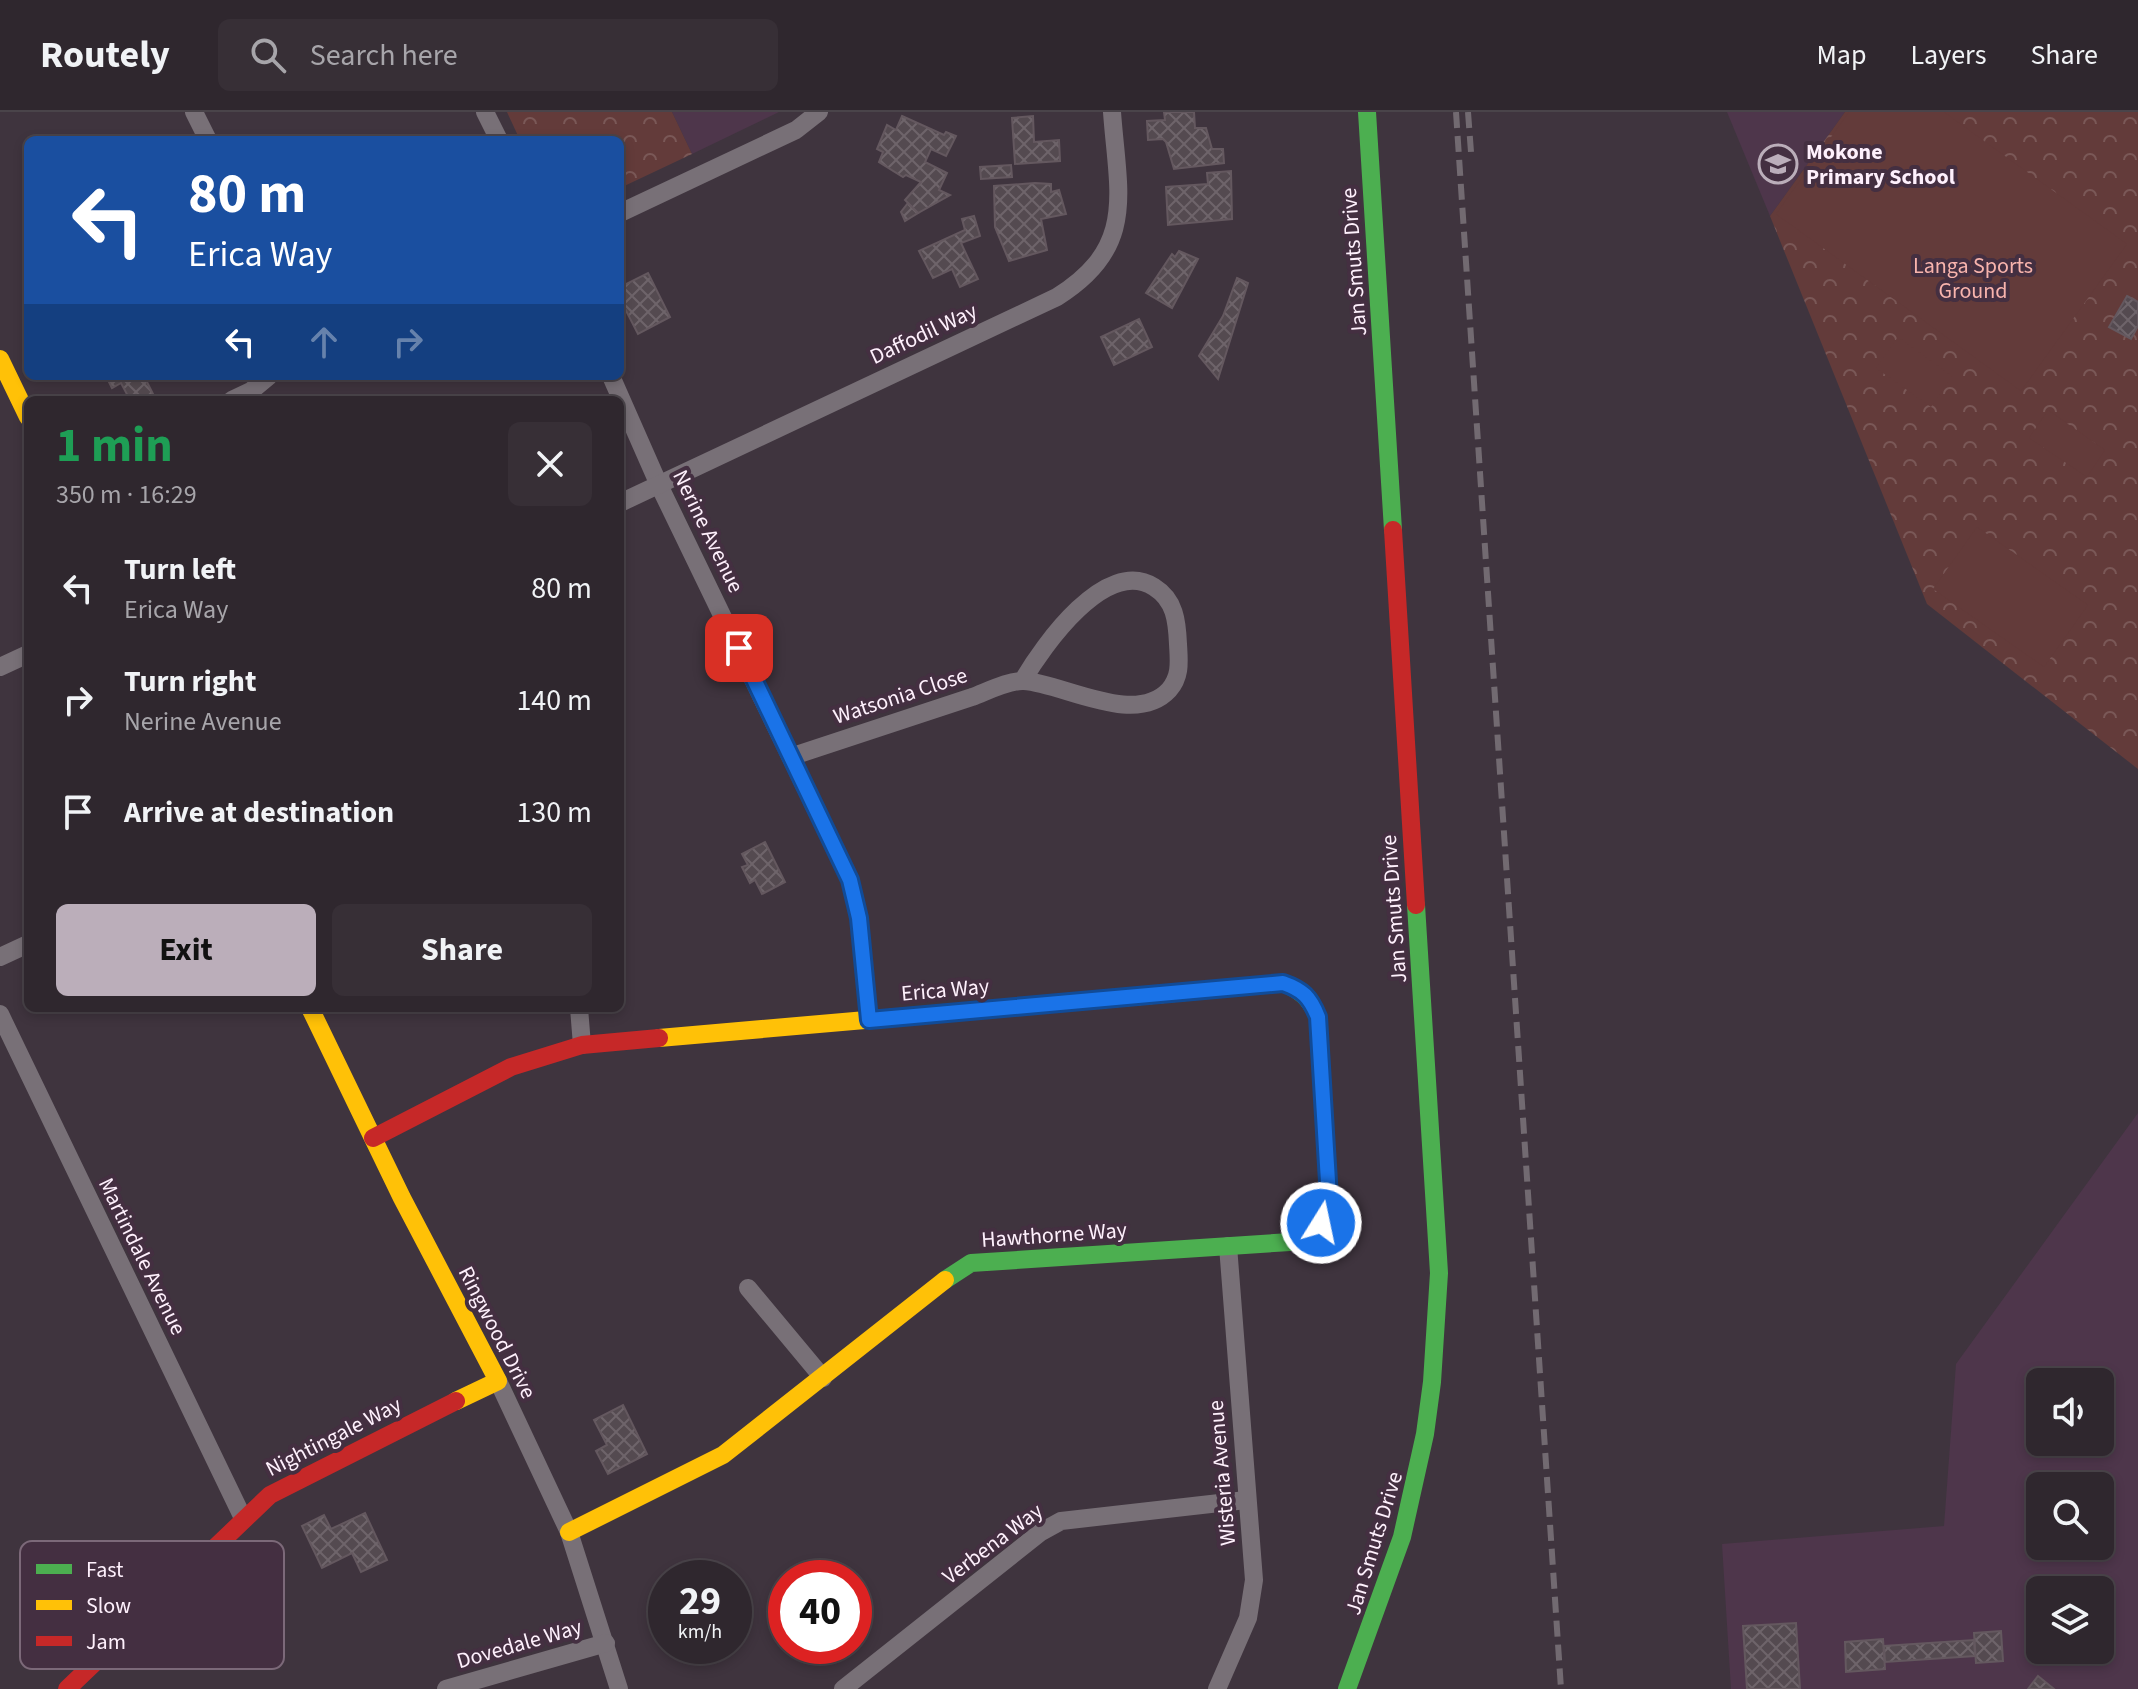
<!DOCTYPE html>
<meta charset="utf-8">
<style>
body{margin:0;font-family:"Source Sans 3",sans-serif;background:#372f36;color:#f1f3f6;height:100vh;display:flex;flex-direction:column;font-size:30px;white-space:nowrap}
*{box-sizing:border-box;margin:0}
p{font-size:26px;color:#a7a5aa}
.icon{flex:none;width:44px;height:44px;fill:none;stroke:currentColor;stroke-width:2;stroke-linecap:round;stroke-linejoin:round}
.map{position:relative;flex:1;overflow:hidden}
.panel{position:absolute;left:24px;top:284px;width:600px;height:616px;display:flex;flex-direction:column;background:#2f272e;border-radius:12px;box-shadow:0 4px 12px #0003,0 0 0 2px #4a444a}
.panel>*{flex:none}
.top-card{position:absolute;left:24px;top:24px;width:600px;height:244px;border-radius:12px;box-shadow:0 4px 12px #0003,0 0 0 2px #4a444a;background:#1a4fa0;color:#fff;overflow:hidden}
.fabs{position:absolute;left:2026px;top:1256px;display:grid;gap:16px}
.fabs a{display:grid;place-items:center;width:88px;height:88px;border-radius:12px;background:#2f272e;box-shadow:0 4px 12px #0003,0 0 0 2px #4a444a;font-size:40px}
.speed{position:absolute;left:648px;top:1448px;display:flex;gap:16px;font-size:40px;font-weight:700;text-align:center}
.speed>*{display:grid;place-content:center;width:104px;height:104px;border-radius:50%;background:#2f272e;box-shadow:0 4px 12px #0003,0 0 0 2px #4a444a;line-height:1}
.speed small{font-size:20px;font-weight:400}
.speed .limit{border:12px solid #d22;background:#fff;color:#111}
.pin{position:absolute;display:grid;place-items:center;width:68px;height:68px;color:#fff;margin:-34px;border-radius:16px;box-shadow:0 4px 12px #0006}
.me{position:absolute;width:88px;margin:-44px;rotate:10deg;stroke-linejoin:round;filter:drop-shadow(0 0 6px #0008)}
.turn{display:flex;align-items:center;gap:28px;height:168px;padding:0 32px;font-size:36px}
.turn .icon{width:104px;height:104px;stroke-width:2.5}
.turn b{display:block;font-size:56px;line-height:68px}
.lanes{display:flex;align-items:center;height:76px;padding:0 32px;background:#0003;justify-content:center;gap:40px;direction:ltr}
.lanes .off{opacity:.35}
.round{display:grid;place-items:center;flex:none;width:84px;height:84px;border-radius:12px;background:#372f36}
.summary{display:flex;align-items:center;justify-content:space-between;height:136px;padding:0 32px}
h1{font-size:48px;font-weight:700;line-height:60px;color:#1e9e55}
.action{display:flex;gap:16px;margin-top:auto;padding:16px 32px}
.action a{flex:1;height:92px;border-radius:12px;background:#bbaeba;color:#111;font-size:32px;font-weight:700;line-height:92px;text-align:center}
.action a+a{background:#372f36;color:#f1f3f6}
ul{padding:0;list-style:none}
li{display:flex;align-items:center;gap:24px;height:112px;padding:0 32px}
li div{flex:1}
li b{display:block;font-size:30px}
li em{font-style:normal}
header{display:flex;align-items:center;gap:48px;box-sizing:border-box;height:112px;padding:0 40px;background:#2f272e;border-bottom:2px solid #4a444a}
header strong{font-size:38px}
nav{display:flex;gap:44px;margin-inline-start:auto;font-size:28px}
.search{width:560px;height:72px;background:#372f36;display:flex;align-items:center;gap:20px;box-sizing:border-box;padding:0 28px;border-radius:12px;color:#a7a5aa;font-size:30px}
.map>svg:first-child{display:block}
.built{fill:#4e364b;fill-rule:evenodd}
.park{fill:url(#park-crowns)}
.pitch{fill:#633b3a}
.building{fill:url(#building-cross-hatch);stroke:#64585f;stroke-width:2}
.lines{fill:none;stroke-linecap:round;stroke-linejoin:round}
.street{stroke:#787077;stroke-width:18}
.fast{stroke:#4caf50;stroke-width:18}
.slow{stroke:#ffc107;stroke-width:18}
.jam{stroke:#c62828;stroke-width:18}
.rail{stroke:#726a71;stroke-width:6;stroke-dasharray:16 8;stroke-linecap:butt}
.route-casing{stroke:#114b97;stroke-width:20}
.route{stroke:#1a73e8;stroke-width:14}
.labels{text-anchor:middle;stroke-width:8;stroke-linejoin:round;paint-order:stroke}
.poi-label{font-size:22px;font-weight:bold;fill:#fef0fc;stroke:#442f41;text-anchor:start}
.street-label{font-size:22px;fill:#fef0fc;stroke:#442f41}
.park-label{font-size:22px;fill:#f8b4ad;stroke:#442f41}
.key{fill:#442f41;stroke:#7c6979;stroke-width:2}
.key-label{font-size:22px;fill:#fef0fc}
</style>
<header>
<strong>Routely</strong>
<div class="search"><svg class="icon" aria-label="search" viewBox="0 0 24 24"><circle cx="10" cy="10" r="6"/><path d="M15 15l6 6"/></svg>Search here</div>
<nav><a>Map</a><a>Layers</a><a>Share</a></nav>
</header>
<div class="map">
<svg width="2138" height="1577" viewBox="0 0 2138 1577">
<defs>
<pattern id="park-crowns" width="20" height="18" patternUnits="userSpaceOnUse" patternTransform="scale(2)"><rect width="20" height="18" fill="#633b3a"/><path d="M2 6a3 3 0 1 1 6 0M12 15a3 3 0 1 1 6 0" fill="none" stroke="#7a5857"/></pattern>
<pattern id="building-cross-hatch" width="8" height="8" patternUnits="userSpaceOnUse" patternTransform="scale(2)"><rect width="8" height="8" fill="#544a50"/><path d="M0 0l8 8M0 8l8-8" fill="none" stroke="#6e646a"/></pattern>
</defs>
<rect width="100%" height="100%" fill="#3f343e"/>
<g class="built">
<path d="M 672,0 L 779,0 L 692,42 Z"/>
<path d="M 1727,0 L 1845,0 L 1770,104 Z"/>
<path d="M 2138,1001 L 2138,1577 L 1731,1577 L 1722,1432 L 1944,1414 L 1956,1252 ZM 2040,1270 L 2100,1270 L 2100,1330 L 2040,1330 ZM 2040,1374 L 2100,1374 L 2100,1434 L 2040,1434 ZM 2040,1478 L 2100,1478 L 2100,1538 L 2040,1538 Z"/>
</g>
<g class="park">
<path d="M 507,0 L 672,0 L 692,42 L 620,76 L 620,28 L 520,28 Z"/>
<path d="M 1845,0 L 2138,0 L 2138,657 L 1927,492 L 1770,104 Z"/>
</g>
<g class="pitch">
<path d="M 1849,0 L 1944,0 L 2127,132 L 2021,279 L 1776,102 Z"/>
<path d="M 1898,225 L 1952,264 L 1931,295 L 1876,256 Z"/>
<path d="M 2048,298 L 2105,338 L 2087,365 L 2029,326 Z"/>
<path d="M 1977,415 L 2088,493 L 2044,555 L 1933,477 Z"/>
</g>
<g class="building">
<path d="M 1164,0 L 1194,0 L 1195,16 L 1206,16 L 1212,37 L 1223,37 L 1224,51 L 1174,57 L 1166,30 L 1163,27 L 1148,28 L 1147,9 L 1165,8 Z"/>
<path d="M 902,4 L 944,23 L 946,20 L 956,24 L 946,44 L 931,37 L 925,50 L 947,61 L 939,78 L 950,83 L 918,101 L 905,88 L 921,70 L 906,63 L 903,65 L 879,50 L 883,40 L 877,37 L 887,13 L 896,18 Z"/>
<path d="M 1033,4 L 1034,30 L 1059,28 L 1060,49 L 1015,52 L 1012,6 Z"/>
<path d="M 1011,53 L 1012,65 L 981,67 L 980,55 Z"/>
<path d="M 1231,59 L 1232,107 L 1168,113 L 1166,75 L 1208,72 L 1207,61 Z"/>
<path d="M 1035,71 L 1051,72 L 1051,80 L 1059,78 L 1066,102 L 1041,107 L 1047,138 L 1009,149 L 995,115 L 994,74 Z"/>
<path d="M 908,91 L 918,101 L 905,109 L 901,100 Z"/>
<path d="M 974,104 L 980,124 L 961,131 L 978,167 L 960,175 L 952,157 L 933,166 L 919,139 L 965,118 L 962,107 Z"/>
<path d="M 1179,139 L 1198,147 L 1172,196 L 1146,181 L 1172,142 L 1175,145 Z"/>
<path d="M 648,161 L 670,205 L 638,222 L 620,187 L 620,175 Z"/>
<path d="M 1237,166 L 1248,171 L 1218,267 L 1199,244 L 1223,204 Z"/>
<path d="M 2127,184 L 2138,190 L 2138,214 L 2131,227 L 2109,215 Z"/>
<path d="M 1139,207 L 1152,235 L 1114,253 L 1101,225 Z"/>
<path d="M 106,264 L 144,264 L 154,284 L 130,288 L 121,271 L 112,276 Z"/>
<path d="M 765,730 L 785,770 L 762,782 L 755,768 L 750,771 L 742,755 L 748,753 L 742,742 Z"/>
<path d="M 623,1293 L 647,1342 L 608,1362 L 596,1339 L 607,1333 L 594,1308 Z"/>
<path d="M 365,1401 L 387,1448 L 361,1460 L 352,1441 L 322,1456 L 302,1414 L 324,1403 L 331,1417 Z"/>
<path d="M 1796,1511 L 1800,1577 L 1747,1577 L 1743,1514 Z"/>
<path d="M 2001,1519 L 2003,1549 L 1976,1551 L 1974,1521 Z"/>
<path d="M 1883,1527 L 1885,1557 L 1846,1560 L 1845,1530 Z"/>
<path d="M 1974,1528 L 1975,1544 L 1885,1550 L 1884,1534 Z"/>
<path d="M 2038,1564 L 2054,1577 L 2028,1577 Z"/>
</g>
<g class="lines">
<g class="street">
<path d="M 194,0 L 208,28"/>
<path d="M 485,0 L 499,28"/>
<path d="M 620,101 L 796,18 L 819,0"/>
<path d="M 611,264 L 659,373 L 850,768 L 859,806 L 869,908"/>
<path d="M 232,288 L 251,279 L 269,264"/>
<path d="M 620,391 L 1057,185 C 1137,135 1118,82 1112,0"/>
<path d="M 0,555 L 28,542"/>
<path d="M 793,644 C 853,624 912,605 972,585 C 986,580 1009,568 1024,569 C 1062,571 1135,615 1169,578 C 1181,564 1179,550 1178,532 C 1177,509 1175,488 1154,475 C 1106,444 1043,534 1023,568"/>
<path d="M 0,845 L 28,832"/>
<path d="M 579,896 L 582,933"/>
<path d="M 0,902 L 243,1406"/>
<path d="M 748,1176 L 823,1266"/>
<path d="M 498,1269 L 569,1420 L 619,1577"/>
<path d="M 446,1577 L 606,1531"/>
<path d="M 843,1577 L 1041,1420 L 1061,1409 L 1246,1388"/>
<path d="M 1217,1577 L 1248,1506 L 1254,1468 L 1228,1134"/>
</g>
<g class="fast">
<path d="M 1367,0 L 1393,418"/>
<path d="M 945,1168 L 971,1151 L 1290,1130 L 1316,1114 L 1329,1086 L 1318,905 C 1310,887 1301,878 1283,871 L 1164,882"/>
<path d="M 1347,1577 L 1402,1425 L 1425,1322 L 1432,1270 L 1439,1161 L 1416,793"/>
</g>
<g class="slow">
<path d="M 0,247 L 28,305"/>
<path d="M 310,896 L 402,1086 L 498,1269 L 456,1289"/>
<path d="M 659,926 L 1164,882"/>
<path d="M 569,1420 L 723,1343 L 945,1168"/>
</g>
<g class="jam">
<path d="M 1393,418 L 1416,793"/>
<path d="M 373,1026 L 511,955 L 582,933 L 659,926"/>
<path d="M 67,1577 L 270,1383 L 456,1289"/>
</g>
<g class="rail">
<path d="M 1456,0 L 1561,1577"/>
<path d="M 1468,0 L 1471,40"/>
</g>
</g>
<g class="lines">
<defs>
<path id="route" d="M 739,536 L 850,768 L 859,806 L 869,908 L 1283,871 C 1303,878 1310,885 1318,905 L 1329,1086 L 1321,1111"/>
</defs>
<use href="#route" class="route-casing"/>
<use href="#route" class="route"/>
</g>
<defs>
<symbol id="school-ring" viewBox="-11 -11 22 22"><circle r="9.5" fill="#442f41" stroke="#bbaeba" stroke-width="1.5"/><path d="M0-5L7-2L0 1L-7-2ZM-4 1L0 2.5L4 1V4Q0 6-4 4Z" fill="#bbaeba"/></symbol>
</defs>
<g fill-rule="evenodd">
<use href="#school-ring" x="1756" y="30" width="44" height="44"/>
</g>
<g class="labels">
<g class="poi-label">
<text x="1806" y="47">Mokone<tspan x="1806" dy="25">Primary School</tspan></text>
</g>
<g class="street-label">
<text transform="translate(1353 150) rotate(-94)" y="8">Jan Smuts Drive</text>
<text transform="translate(923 221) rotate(-25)" y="8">Daffodil Way</text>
<text transform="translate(709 419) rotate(64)" y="8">Nerine Avenue</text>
<text transform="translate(900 583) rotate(-18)" y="8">Watsonia Close</text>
<text transform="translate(1393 797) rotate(-94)" y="8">Jan Smuts Drive</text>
<text transform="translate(945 877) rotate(-5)" y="8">Erica Way</text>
<text transform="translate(1054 1122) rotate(-4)" y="8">Hawthorne Way</text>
<text transform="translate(143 1144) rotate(64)" y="8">Martindale Avenue</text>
<text transform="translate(498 1220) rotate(63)" y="8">Ringwood Drive</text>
<text transform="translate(333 1324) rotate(-27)" y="8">Nightingale Way</text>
<text transform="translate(1221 1361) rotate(-95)" y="8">Wisteria Avenue</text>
<text transform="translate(992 1431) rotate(-37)" y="8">Verbena Way</text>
<text transform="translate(1373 1431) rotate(-73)" y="8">Jan Smuts Drive</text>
<text transform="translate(519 1531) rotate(-16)" y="8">Dovedale Way</text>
</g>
<g class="park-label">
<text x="1973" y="161">Langa Sports<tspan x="1973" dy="25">Ground</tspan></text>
</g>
</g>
<rect x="20" y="1429" width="264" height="128" rx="12" class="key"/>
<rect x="36" y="1452" width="36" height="10" fill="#4caf50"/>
<rect x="36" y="1488" width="36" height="10" fill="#ffc107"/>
<rect x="36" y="1524" width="36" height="10" fill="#c62828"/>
<g class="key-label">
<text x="86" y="1465">Fast</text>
<text x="86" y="1501">Slow</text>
<text x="86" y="1537">Jam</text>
</g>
</svg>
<div class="fabs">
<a><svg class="icon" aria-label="sound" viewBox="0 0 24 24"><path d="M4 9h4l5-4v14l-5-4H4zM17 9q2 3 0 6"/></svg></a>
<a><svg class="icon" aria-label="search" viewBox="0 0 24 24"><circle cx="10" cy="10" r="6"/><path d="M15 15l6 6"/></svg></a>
<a><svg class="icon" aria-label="layers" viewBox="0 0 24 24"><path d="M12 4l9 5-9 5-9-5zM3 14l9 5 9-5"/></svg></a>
</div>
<div class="speed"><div>29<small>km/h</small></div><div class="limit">40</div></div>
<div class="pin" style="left:739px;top:536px;background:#d93025"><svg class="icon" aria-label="arrive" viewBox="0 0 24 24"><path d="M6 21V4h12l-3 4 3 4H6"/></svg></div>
<svg class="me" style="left:1321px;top:1111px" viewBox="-20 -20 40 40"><circle r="17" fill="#1a73e8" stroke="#fff" stroke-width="3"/><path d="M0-11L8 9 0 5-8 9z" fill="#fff"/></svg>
<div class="top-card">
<div class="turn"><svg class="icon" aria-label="left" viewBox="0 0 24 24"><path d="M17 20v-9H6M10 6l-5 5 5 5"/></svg><div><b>80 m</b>Erica Way</div></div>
<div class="lanes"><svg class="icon" aria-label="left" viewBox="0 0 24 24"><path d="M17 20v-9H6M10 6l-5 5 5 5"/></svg><svg class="icon off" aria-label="ahead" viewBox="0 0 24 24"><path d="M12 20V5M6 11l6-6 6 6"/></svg><svg class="icon off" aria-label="right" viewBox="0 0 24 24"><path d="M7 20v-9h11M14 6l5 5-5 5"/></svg></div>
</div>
<section class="panel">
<div class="summary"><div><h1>1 min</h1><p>350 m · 16:29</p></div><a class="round"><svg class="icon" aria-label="close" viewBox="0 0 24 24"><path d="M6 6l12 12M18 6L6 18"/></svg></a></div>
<ul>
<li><svg class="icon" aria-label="left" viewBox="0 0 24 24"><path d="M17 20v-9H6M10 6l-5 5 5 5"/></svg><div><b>Turn left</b><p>Erica Way</p></div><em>80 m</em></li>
<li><svg class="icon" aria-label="right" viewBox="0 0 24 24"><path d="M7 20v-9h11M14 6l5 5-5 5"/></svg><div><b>Turn right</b><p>Nerine Avenue</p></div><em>140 m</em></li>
<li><svg class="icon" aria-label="arrive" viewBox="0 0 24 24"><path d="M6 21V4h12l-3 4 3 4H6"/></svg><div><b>Arrive at destination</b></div><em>130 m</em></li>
</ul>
<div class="action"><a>Exit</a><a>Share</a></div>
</section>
</div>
